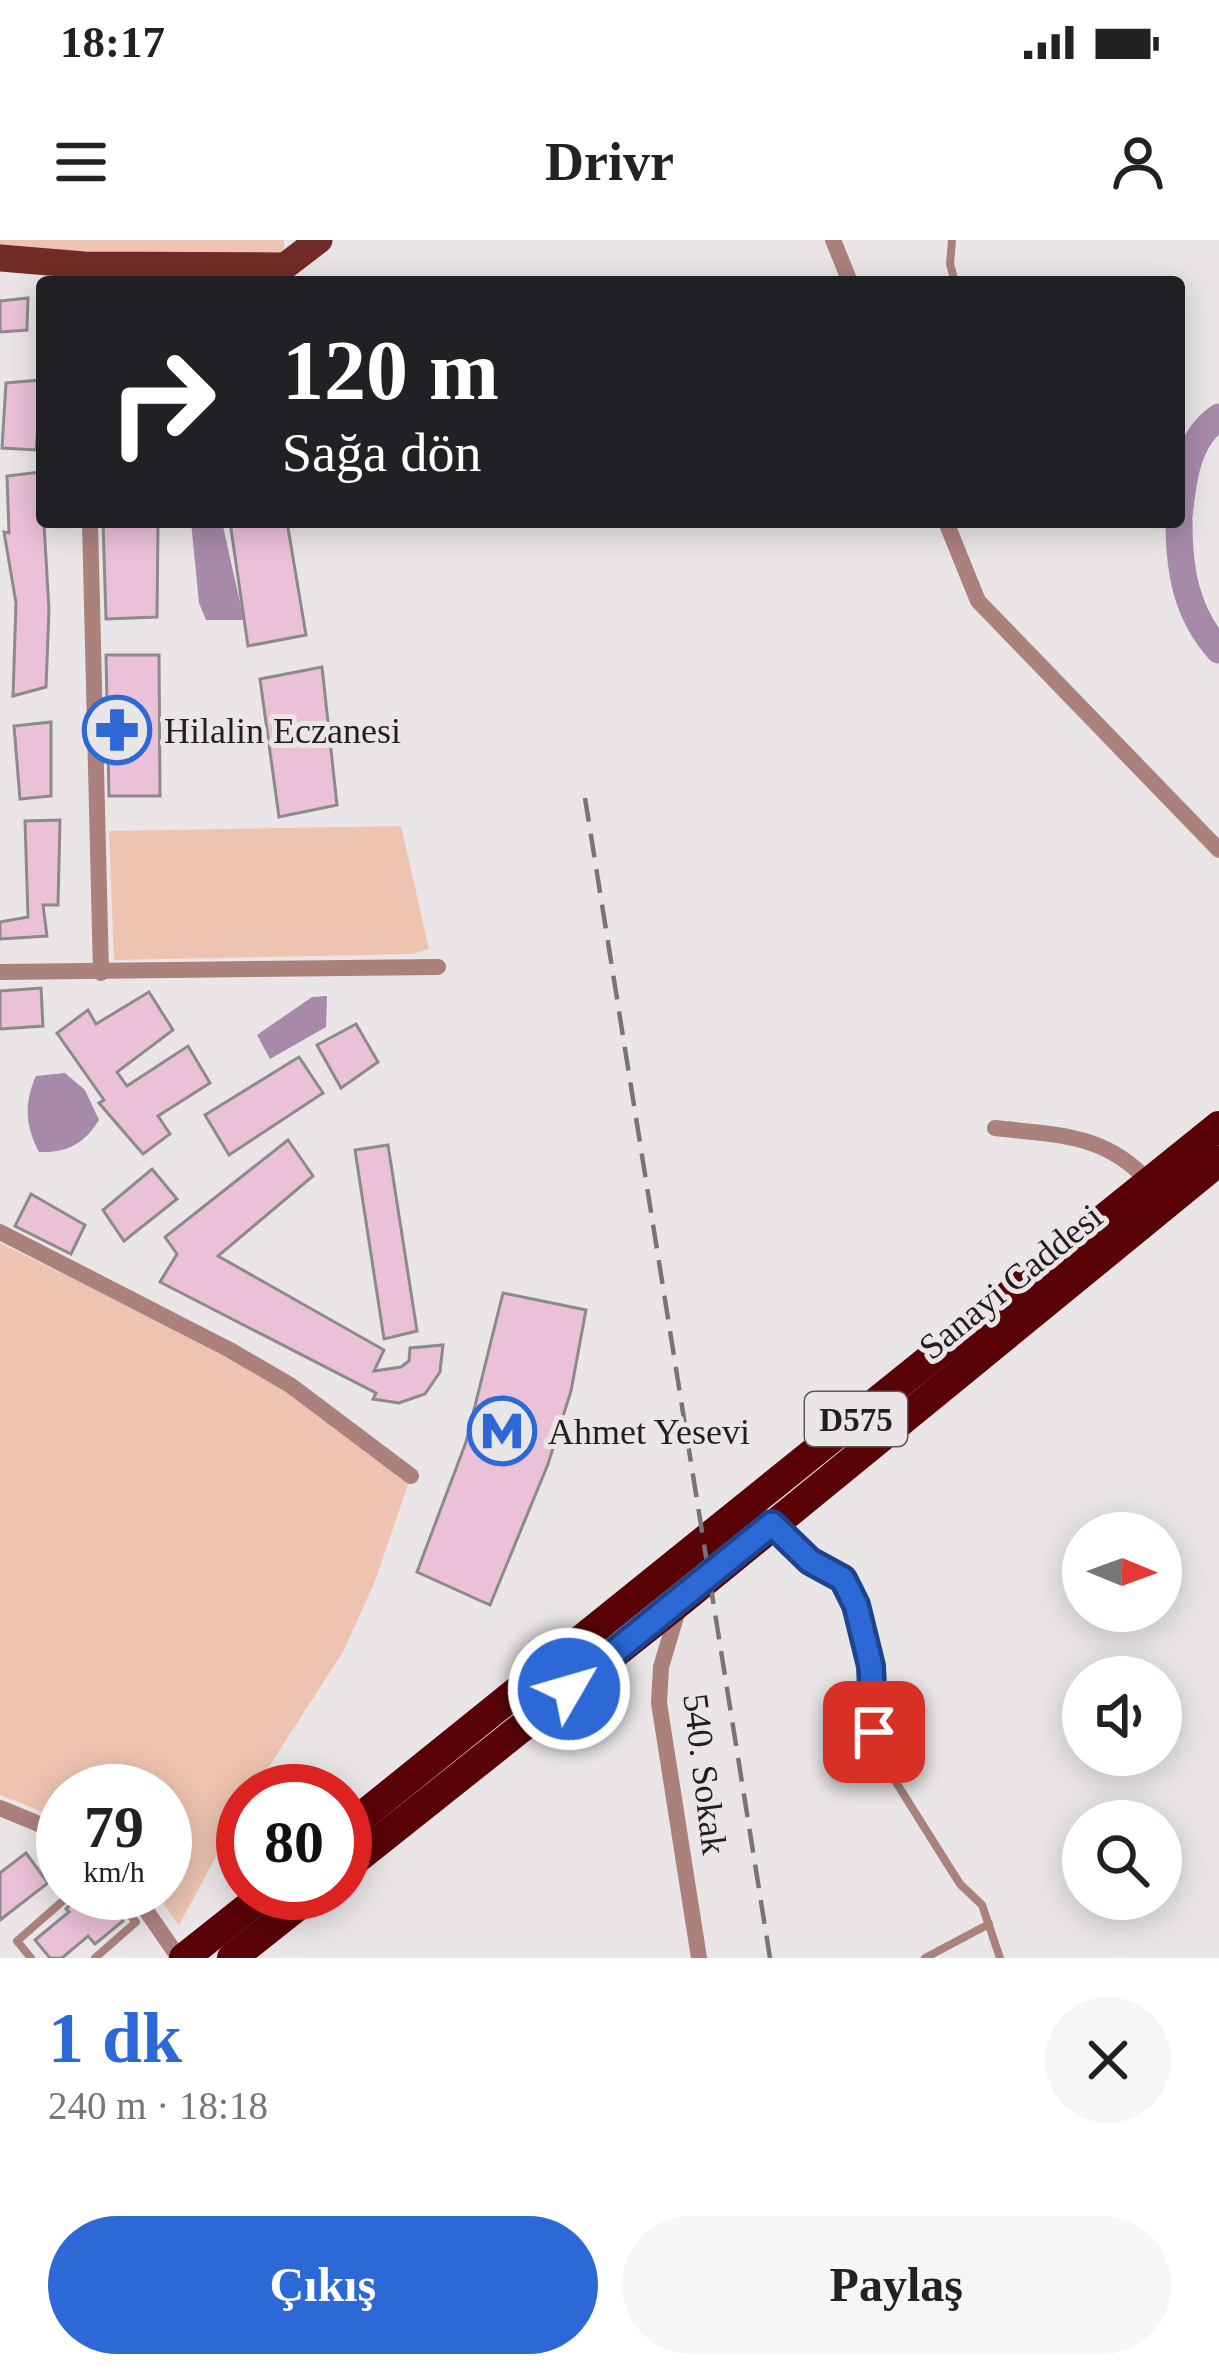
<!DOCTYPE html>
<html lang="tr">
<meta charset="utf-8">
<style>
body{margin:0;font-family:"Times New Roman",serif;background:#f6f6f6;color:#222;height:100vh;display:flex;flex-direction:column;font-size:45px;white-space:nowrap}
*{box-sizing:border-box;margin:0}
p{font-size:39px;color:#767676}
.icon{flex:none;width:66px;height:66px;fill:none;stroke:currentColor;stroke-width:2;stroke-linecap:round;stroke-linejoin:round}
.map{position:relative;height:1718px;overflow:hidden}
.details{display:flex;flex-direction:column;background:#fff;flex:1}
.details>*{flex:none}
.guide{position:absolute;left:36px;top:36px;width:1149px;height:252px;border-radius:12px;box-shadow:0 6px 30px #0003;background:#202124;color:#fff;overflow:hidden}
.needle{width:78px;rotate:91deg}
.buttons{position:absolute;left:1062px;top:1272px;display:grid;gap:24px}
.buttons a{display:grid;place-items:center;width:120px;height:120px;border-radius:50%;background:#fff;box-shadow:0 6px 30px #0003;font-size:60px}
.speed{position:absolute;left:36px;top:1524px;display:flex;gap:24px;font-size:60px;font-weight:700;text-align:center}
.speed>*{display:grid;place-content:center;width:156px;height:156px;border-radius:50%;background:#fff;box-shadow:0 6px 30px #0003;line-height:1}
.speed small{font-size:30px;font-weight:400}
.speed .limit{border:18px solid #d22;background:#fff;color:#111}
.pin{position:absolute;display:grid;place-items:center;width:102px;height:102px;color:#fff;margin:-51px;border-radius:24px;box-shadow:0 6px 18px #0006}
.me{position:absolute;width:132px;margin:-66px;rotate:52deg;stroke-linejoin:round;filter:drop-shadow(0 0 9px #0008)}
.turn{display:flex;align-items:center;gap:42px;height:252px;padding:0 48px;font-size:54px}
.turn .icon{width:156px;height:156px;stroke-width:2.5}
.turn b{display:block;font-size:84px;line-height:102px}
.round{display:grid;place-items:center;flex:none;width:126px;height:126px;border-radius:63px;background:#f6f6f6}
.summary{display:flex;align-items:center;justify-content:space-between;height:204px;padding:0 48px}
h1{font-size:72px;font-weight:800;line-height:90px;color:#2c69d7}
.cta{display:flex;gap:24px;margin-top:auto;padding:24px 48px}
.cta a{flex:1;height:138px;border-radius:72px;background:#2c69d7;color:#fff;font-size:48px;font-weight:800;line-height:138px;text-align:center}
.cta a+a{background:#f6f6f6;color:#222}
.status{display:flex;justify-content:space-between;align-items:center;height:84px;padding:0 60px;background:#fff;direction:ltr}
.status svg{height:33px;fill:currentColor}
header{display:flex;justify-content:space-between;align-items:center;height:156px;padding:0 48px;background:#fff;font-size:54px;font-weight:800}
.map>svg:first-child{display:block}
.green{fill:#eec4b0}
.water{fill:#a78aa9}
.lines{fill:none;stroke-linecap:round;stroke-linejoin:round}
.river{stroke:#a78aa9;stroke-width:27}
.building{fill:#ebc1d8;stroke:#8d8a8c;stroke-width:3}
.lane{stroke:#ab817c;stroke-width:8}
.street{stroke:#ab817c;stroke-width:16}
.primary{stroke:#712c27;stroke-width:27}
.highway{stroke:#590307;stroke-width:30}
.rail{stroke:#787576;stroke-width:4.5;stroke-dasharray:24 12;stroke-linecap:butt}
.route-casing{stroke:#1d448c;stroke-width:30}
.route{stroke:#2c69d7;stroke-width:21}
.labels{text-anchor:middle;stroke-width:10;stroke-linejoin:round;paint-order:stroke}
.shield{fill:#eae6e7;stroke:#5d5a5b;stroke-width:3}
.shield-label{font-size:33px;font-weight:bold;fill:#201e1f}
.poi-label{font-size:36px;fill:#201e1f;stroke:#eae6e7;text-anchor:start}
.street-label{font-size:36px;fill:#201e1f;stroke:#eae6e7}
</style>
<div class="status"><b>18:17</b><svg viewBox="0 0 49 12"><path d="M0 12V9h3v3zM5 12V6h3v6zM10 12V3h3v9zM15 12V0h3v12zM26 1h20v11H26zM47 4h2v5h-2z"/></svg></div>
<header><svg class="icon" aria-label="menu" viewBox="0 0 24 24"><path d="M4 6h16M4 12h16M4 18h16"/></svg>Drivr<svg class="icon" aria-label="person" viewBox="0 0 24 24"><circle cx="12" cy="8" r="4"/><path d="M4 21q1-7 8-7t8 7"/></svg></header>
<div class="map">
<svg width="1219" height="1718" viewBox="0 0 1219 1718">
<rect width="100%" height="100%" fill="#eae6e7"/>
<g class="green">
<path d="M 0,0 L 284,0 L 285,26 L 0,10 Z"/>
<path d="M 401,586 L 429,709 L 413,714 L 114,720 L 109,591 Z"/>
<path d="M 0,1003 L 281,1141 L 411,1236 L 375,1341 L 343,1412 L 253,1551 L 243,1551 L 243,1566 L 179,1685 L 156,1653 L 165,1653 L 165,1551 L 63,1551 L 63,1580 L 0,1555 Z"/>
</g>
<g class="water">
<path d="M 191,282 L 222,282 L 244,380 L 206,380 L 199,363 Z"/>
<path d="M 327,756 L 326,787 L 270,819 L 257,795 L 312,757 Z"/>
<path d="M 65,833 L 85,850 L 99,880 C 84,904 67,913 39,912 C 25,886 24,862 36,836 Z"/>
</g>
<g class="lines">
<g class="river">
<path d="M 1179,276 C 1183,239 1187,199 1219,177"/>
<path d="M 1179,282 C 1179,330 1186,373 1219,410"/>
</g>
</g>
<g class="building">
<path d="M 28,58 L 27,90 L 0,92 L 0,61 Z"/>
<path d="M 42,140 L 36,210 L 2,208 L 6,143 Z"/>
<path d="M 41,232 L 49,370 L 46,447 L 13,456 L 16,363 L 4,292 L 9,293 L 7,236 Z"/>
<path d="M 103,282 L 158,282 L 157,377 L 106,379 Z"/>
<path d="M 230,282 L 287,282 L 306,395 L 248,406 Z"/>
<path d="M 106,415 L 159,415 L 160,556 L 109,556 Z"/>
<path d="M 322,427 L 337,565 L 279,577 L 260,439 Z"/>
<path d="M 51,482 L 51,556 L 20,559 L 14,486 Z"/>
<path d="M 60,580 L 58,665 L 43,665 L 47,696 L 0,699 L 0,682 L 28,677 L 25,581 Z"/>
<path d="M 41,748 L 43,786 L 0,789 L 0,751 Z"/>
<path d="M 149,752 L 173,790 L 117,832 L 127,846 L 188,806 L 210,843 L 158,876 L 170,894 L 143,914 L 99,863 L 104,860 L 57,793 L 88,770 L 96,784 Z"/>
<path d="M 356,784 L 378,822 L 341,848 L 317,805 Z"/>
<path d="M 299,817 L 323,853 L 229,915 L 205,875 Z"/>
<path d="M 288,900 L 313,936 L 218,1016 L 384,1110 L 374,1131 L 401,1127 L 409,1121 L 410,1108 L 443,1105 L 440,1132 L 425,1154 L 399,1163 L 373,1159 L 376,1153 L 160,1042 L 177,1014 L 165,997 Z"/>
<path d="M 388,905 L 417,1091 L 384,1099 L 355,910 Z"/>
<path d="M 152,929 L 177,959 L 124,1001 L 103,970 Z"/>
<path d="M 31,954 L 85,985 L 71,1014 L 15,986 Z"/>
<path d="M 503,1053 L 586,1070 L 571,1151 L 548,1224 L 490,1365 L 417,1332 L 466,1202 Z"/>
<path d="M 26,1613 L 48,1643 L 0,1680 L 0,1633 Z"/>
<path d="M 80,1653 L 100,1653 L 123,1681 L 95,1704 L 88,1696 L 62,1718 L 50,1718 L 35,1700 L 69,1672 L 66,1669 Z"/>
</g>
<g class="lines">
<g class="lane">
<path d="M 952,0 L 950,24 L 955,42"/>
<path d="M 779,1290 L 810,1321 L 843,1339 L 856,1365 L 871,1426 L 875,1509 L 960,1644 L 982,1665 L 1000,1718"/>
<path d="M 31,1718 L 17,1701 L 72,1653"/>
<path d="M 95,1718 L 136,1682 L 110,1653"/>
<path d="M 925,1718 L 989,1684"/>
</g>
<g class="street">
<path d="M 833,0 L 850,42"/>
<path d="M 90,282 L 101,733"/>
<path d="M 946,282 L 978,361 L 1219,610"/>
<path d="M 0,732 L 438,727"/>
<path d="M 995,888 C 1056,895 1105,893 1149,942"/>
<path d="M 0,992 L 230,1110 L 290,1145 L 411,1236"/>
<path d="M 678,1370 L 661,1427 L 659,1463 L 699,1718"/>
<path d="M 0,1568 L 63,1594"/>
<path d="M 134,1653 L 179,1718"/>
</g>
<path class="primary" d="M 0,18 L 84,25 L 285,26 L 319,0"/>
<g class="highway">
<path d="M 345,1590 L 1219,886"/>
<path d="M 345,1628 L 682,1360 L 1219,921"/>
<path d="M 184,1718 L 266,1653"/>
<path d="M 232,1718 L 314,1653"/>
</g>
<path class="rail" d="M 585,558 L 770,1718"/>
</g>
<g class="lines">
<defs>
<path id="route" d="M 569,1449 L 772,1284 L 810,1321 L 843,1339 L 856,1365 L 871,1426 L 874,1492"/>
</defs>
<use href="#route" class="route-casing"/>
<use href="#route" class="route"/>
</g>
<defs>
<symbol id="pharmacy-ring" viewBox="-11 -11 22 22"><circle r="9.5" fill="#eae6e7" stroke="#2c69d7" stroke-width="1.5"/><path d="M-2-6h4v4h4v4h-4v4h-4v-4h-4v-4h4Z" fill="#2c69d7"/></symbol>
<symbol id="metro-ring" viewBox="-11 -11 22 22"><circle r="9.5" fill="#eae6e7" stroke="#2c69d7" stroke-width="1.5"/><path d="M-5.5 5V-5H-3L0 0L3-5H5.5V5H3V-.5L0 4L-3-.5V5Z" fill="#2c69d7"/></symbol>
</defs>
<g fill-rule="evenodd">
<use href="#pharmacy-ring" x="79" y="452" width="76" height="76"/>
<use href="#metro-ring" x="464" y="1153" width="76" height="76"/>
</g>
<g class="labels">
<rect class="shield" x="805" y="1152" width="102" height="54" rx="9"/>
<g class="shield-label">
<text x="856" y="1191">D575</text>
</g>
<g class="poi-label">
<text x="164" y="503">Hilalin Eczanesi</text>
<text x="548" y="1204">Ahmet Yesevi</text>
</g>
<g class="street-label">
<text transform="translate(1010 1041) rotate(-39)" y="13">Sanayi Caddesi</text>
<text transform="translate(706 1534) rotate(83)" y="13">540. Sokak</text>
</g>
</g>
</svg>
<div class="buttons">
<a><svg class="needle" viewBox="-14 -14 28 28"><path d="M0-13l5 13h-10z" fill="#e53935"/><path d="M0 13l5-13h-10z" fill="#767676"/></svg></a>
<a><svg class="icon" aria-label="sound" viewBox="0 0 24 24"><path d="M4 9h4l5-4v14l-5-4H4zM17 9q2 3 0 6"/></svg></a>
<a><svg class="icon" aria-label="search" viewBox="0 0 24 24"><circle cx="10" cy="10" r="6"/><path d="M15 15l6 6"/></svg></a>
</div>
<div class="speed"><div>79<small>km/h</small></div><div class="limit">80</div></div>
<div class="pin" style="left:874px;top:1492px;background:#d93025"><svg class="icon" aria-label="arrive" viewBox="0 0 24 24"><path d="M6 21V4h12l-3 4 3 4H6"/></svg></div>
<svg class="me" style="left:569px;top:1449px" viewBox="-20 -20 40 40"><circle r="17" fill="#2c69d7" stroke="#fff" stroke-width="3"/><path d="M0-11L8 9 0 5-8 9z" fill="#fff"/></svg>
<div class="guide">
<div class="turn"><svg class="icon" aria-label="right" viewBox="0 0 24 24"><path d="M7 20v-9h11M14 6l5 5-5 5"/></svg><div><b>120 m</b>Sağa dön</div></div>
</div>
</div>
<section class="details">
<div class="summary"><div><h1>1 dk</h1><p>240 m · 18:18</p></div><a class="round"><svg class="icon" aria-label="close" viewBox="0 0 24 24"><path d="M6 6l12 12M18 6L6 18"/></svg></a></div>
<div class="cta"><a>Çıkış</a><a>Paylaş</a></div>
</section>
